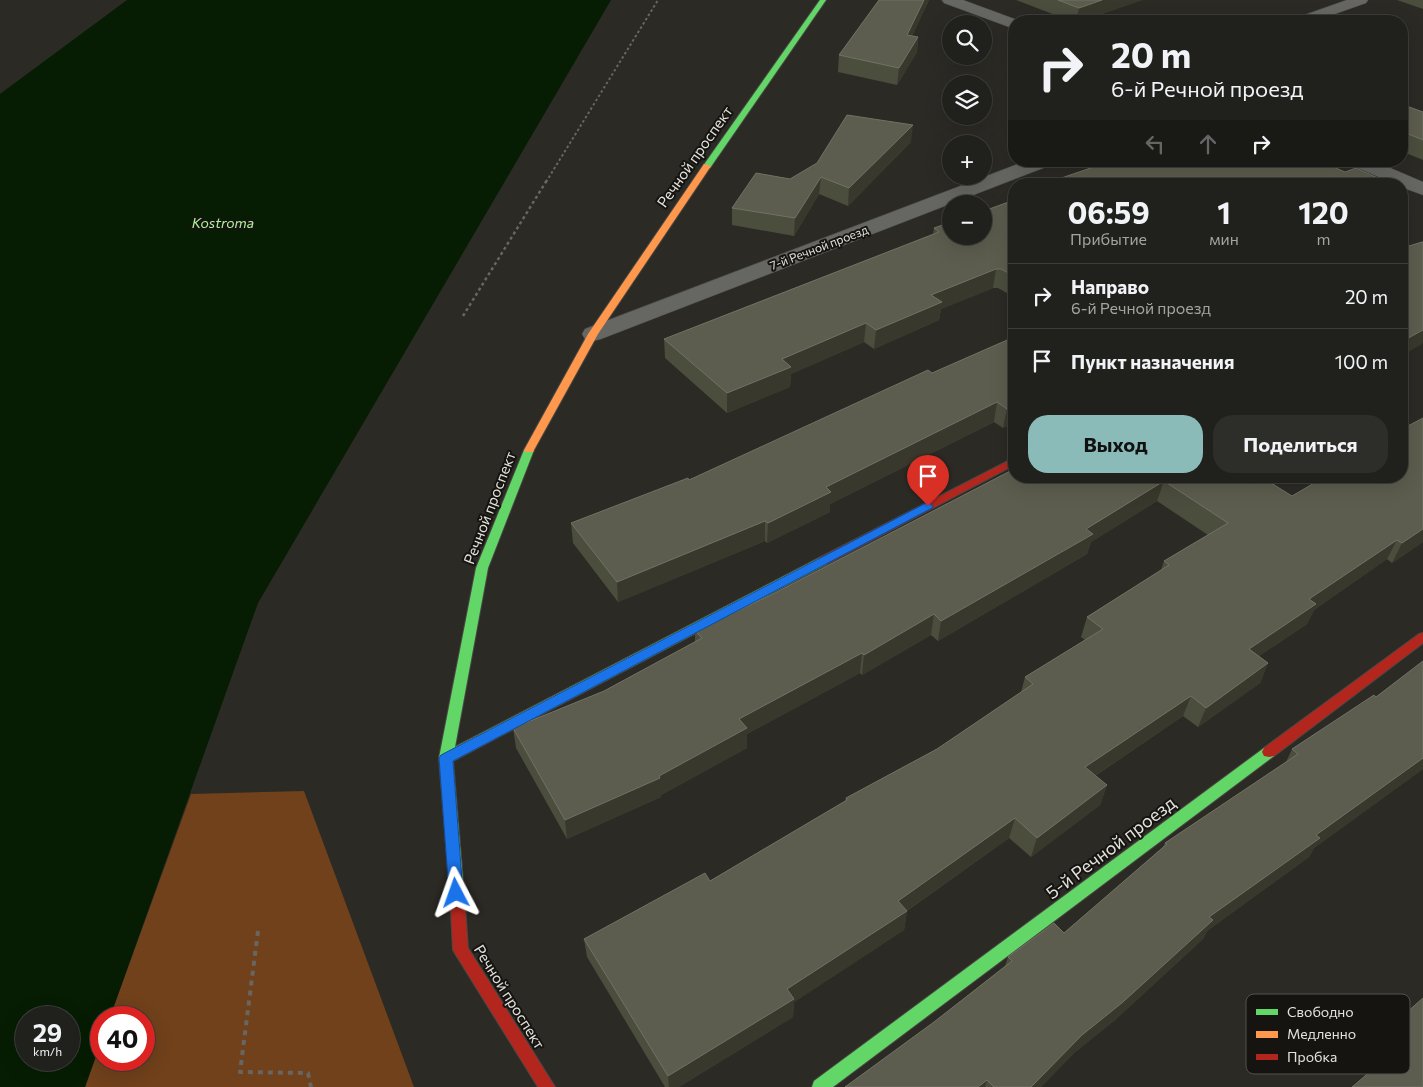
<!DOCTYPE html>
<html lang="ru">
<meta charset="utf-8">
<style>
body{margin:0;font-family:Commissioner,sans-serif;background:#2d2d29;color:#f1f3f6;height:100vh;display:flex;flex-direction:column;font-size:19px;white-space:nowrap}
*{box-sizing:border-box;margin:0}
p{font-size:16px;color:#a2a3a3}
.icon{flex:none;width:28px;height:28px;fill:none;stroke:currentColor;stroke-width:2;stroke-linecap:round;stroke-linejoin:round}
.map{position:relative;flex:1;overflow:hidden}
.side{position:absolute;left:1008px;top:178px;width:400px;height:305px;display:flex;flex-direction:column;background:#20201c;border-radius:20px;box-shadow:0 5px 20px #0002,0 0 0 1px #3d3e3b}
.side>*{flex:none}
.banner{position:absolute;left:1008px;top:15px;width:400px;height:152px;border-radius:20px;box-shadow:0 5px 20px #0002,0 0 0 1px #3d3e3b;background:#20201c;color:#f1f3f6;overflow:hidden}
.tools{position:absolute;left:942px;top:15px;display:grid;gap:10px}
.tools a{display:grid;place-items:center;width:50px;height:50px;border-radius:50%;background:#20201c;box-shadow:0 5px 20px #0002,0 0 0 1px #3d3e3b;font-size:25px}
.speed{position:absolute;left:15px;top:1006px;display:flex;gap:10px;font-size:25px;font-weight:700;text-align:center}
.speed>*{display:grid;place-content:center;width:65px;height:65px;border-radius:50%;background:#20201c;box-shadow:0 5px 20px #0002,0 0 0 1px #3d3e3b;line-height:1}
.speed small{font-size:12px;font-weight:400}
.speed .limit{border:8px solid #d22;background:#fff;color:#111}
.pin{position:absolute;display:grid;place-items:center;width:42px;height:42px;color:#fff;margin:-51px -21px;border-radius:50% 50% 50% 0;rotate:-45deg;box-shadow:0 0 5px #0007}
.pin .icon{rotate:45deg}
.me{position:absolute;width:55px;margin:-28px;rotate:356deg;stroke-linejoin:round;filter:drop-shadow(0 0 4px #0008)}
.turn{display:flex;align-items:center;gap:18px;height:105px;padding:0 20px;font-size:22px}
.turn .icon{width:65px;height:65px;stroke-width:2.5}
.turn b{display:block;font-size:35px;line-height:42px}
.lanes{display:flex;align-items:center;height:48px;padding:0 20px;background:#0003;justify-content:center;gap:25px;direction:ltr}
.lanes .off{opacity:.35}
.eta{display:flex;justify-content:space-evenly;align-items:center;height:85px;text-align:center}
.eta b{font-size:30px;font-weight:700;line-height:35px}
.button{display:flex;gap:10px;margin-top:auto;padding:10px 20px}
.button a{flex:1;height:58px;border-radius:20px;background:#8bbbb9;color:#111;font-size:20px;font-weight:700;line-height:58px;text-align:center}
.button a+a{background:#2d2d29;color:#f1f3f6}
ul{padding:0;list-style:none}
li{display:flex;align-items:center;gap:15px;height:65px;padding:0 20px;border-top:1px solid #3d3e3b}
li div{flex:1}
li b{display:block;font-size:19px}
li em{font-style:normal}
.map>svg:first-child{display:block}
.green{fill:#70411b}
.water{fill:#061d03;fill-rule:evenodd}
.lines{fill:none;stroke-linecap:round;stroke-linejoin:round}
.street-casing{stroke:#494844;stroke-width:1}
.fast-casing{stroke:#494844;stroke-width:2}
.slow-casing{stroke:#494844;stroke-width:2}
.jam-casing{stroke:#494844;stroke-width:2}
.path-far2{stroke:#676663;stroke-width:2;stroke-dasharray:2.5 2.5;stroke-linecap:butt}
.path-far1{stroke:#676663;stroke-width:2.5;stroke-dasharray:3 3;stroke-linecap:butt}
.path{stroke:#676663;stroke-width:4;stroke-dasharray:5 5;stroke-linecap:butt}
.street{fill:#666662;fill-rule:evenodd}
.fast{fill:#63d668;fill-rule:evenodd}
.slow{fill:#ff974d;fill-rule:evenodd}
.jam{fill:#b3261e;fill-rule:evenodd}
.wall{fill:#4b4d3d}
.shaded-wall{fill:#38382c}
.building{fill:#5c5d4e;stroke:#717265}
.route{fill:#1a73e8;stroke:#114b97}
.labels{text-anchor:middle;stroke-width:4;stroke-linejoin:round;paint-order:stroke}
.far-street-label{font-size:12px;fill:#e3e2dd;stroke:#151410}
.far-water-label{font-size:14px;font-style:italic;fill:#acf696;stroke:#151410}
.street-label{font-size:15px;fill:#e3e2dd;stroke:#151410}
.near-street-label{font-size:18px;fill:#e3e2dd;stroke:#151410}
.key{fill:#151410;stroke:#53524e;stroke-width:1}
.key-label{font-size:14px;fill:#e3e2dd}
</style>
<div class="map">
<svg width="1423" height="1087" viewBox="0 0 1423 1087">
<rect width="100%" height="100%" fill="#2b2a25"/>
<path class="green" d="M 304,791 L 414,1087 L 85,1087 L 101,1042 L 101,1060 L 144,1060 L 144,1018 L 110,1017 L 191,794 Z"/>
<path class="water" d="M 127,0 L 611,0 L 258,603 L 110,1017 L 101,1018 L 101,1042 L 85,1087 L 0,1087 L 0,94 ZM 26,1018 L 69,1018 L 69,1060 L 26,1060 Z"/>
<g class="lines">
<defs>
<g id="street">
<path d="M 942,0 L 963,0 L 1020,21 L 1014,21 L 1014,29 L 1009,27 L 944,3 Z"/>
<path d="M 1347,0 L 1368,0 L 1366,3 L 1315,21 L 1293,21 L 1296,18 Z"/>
<path d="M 1026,161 L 1053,161 L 1051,165 L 601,339 L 593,341 L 585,339 L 582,334 L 585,329 Z"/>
<path d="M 1349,161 L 1374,161 L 1423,182 L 1423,195 L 1401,187 L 1401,184 L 1395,184 L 1351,165 Z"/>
</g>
<g id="fast">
<path d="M 820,0 L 826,0 L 710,168 L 704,168 L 703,166 Z"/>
<path d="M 529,447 L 534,450 L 488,568 L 455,747 L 819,558 L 823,557 L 829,561 L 827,564 L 453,761 L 464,893 L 462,898 L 457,899 L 452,898 L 450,893 L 439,758 L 476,568 L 524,450 Z"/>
<path d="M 1269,747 L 1274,748 L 1276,752 L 1274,756 L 833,1087 L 812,1087 L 814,1081 L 1264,748 Z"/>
</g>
<path id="slow" d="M 704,164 L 711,166 L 598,334 L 534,450 L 533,452 L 525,452 L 524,450 L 588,334 Z"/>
<g id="jam">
<path d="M 1014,458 L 1014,465 L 827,564 L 823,565 L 817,561 L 819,558 Z"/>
<path d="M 1423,633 L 1423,643 L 1274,756 L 1269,757 L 1264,756 L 1262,752 L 1264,748 L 1419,634 Z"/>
<path d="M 457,887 L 462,888 L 464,893 L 468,948 L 555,1087 L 538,1087 L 456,955 L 453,950 L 450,893 L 452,888 Z"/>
</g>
</defs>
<use href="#street" class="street-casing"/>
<use href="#fast" class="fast-casing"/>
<use href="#slow" class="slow-casing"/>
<use href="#jam" class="jam-casing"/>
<path class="path-far2" d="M 546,182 L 658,0"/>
<path class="path-far1" d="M 463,316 L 547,180"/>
<path class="path" d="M 258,931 L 240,1072 L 308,1073 L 311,1087"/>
<use href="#street" class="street"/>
<use href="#fast" class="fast"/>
<use href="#slow" class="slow"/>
<use href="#jam" class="jam"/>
</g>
<g class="wall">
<path d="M 879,0 L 929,0 L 912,36 L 918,37 L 917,52 L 897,85 L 838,72 L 839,55 Z"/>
<path d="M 1016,0 L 1142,0 L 1081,21 L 1071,21 Z"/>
<path d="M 1397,0 L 1423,0 L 1423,9 Z"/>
<path d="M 1401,104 L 1423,112 L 1423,160 L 1401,151 Z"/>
<path d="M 911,142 L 848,206 L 819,194 L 794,236 L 732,225 L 732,208 L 790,179 Z"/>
<path d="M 1014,200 L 1014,297 L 998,288 L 993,288 L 941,309 L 939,320 L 874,349 L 864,342 L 791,374 L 790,387 L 727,413 L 665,358 L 664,339 L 933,234 L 934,228 Z"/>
<path d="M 1014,337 L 1014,423 L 1003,428 L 994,422 L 830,504 L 830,512 L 767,543 L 765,541 L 618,602 L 573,543 L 571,523 L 689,480 Z"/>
<path d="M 1014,469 L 1252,484 L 1292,496 L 1423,542 L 1392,563 L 1387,559 L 1314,610 L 1307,624 L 1259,656 L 1268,663 L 1260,683 L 1198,727 L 1183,716 L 1095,776 L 1107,785 L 1100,805 L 1031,857 L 1009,838 L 907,911 L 904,930 L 794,1002 L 793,1017 L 679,1087 L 665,1087 L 587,957 L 584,939 L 710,881 L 845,801 L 846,798 L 937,749 L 1021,692 L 1025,677 L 1085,640 L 1081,637 L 1087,617 L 1161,570 L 1164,561 L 1208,535 L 1157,501 L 1091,542 L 1087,554 L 938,641 L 931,635 L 862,675 L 860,673 L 747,734 L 747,748 L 661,795 L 661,797 L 567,839 L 516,748 L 513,728 L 604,691 L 695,642 L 695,631 L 771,595 Z"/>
<path d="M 1423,661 L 1423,769 L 1314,848 L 1309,857 L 1207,931 L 1203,939 L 1115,1020 L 1074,1053 L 1041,1087 L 845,1087 L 934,1022 L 1005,966 L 1008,957 L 1064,933 L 1163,847 L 1165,843 L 1286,762 L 1292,749 L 1376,697 Z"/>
<path d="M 1423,998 L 1423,1087 L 1375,1046 L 1389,1028 Z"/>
</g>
<g class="shaded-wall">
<path d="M 924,0 L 929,0 L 905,51 L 907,35 Z"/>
<path d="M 1102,0 L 1142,0 L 1081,21 L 1076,21 L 1079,8 Z"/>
<path d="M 918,37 L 917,52 L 897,85 L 899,68 Z"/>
<path d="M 913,125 L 911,142 L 848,206 L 849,188 Z"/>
<path d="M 821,177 L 819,194 L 794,236 L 795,218 Z"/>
<path d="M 1405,190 L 1401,199 L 1401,192 Z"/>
<path d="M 996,269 L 993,288 L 941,309 L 939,320 L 874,349 L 876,330 L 931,295 Z"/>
<path d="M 866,323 L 864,342 L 791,374 L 790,387 L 727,413 L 727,393 L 782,359 Z"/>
<path d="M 1423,330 L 1423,342 L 1422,344 L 1401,356 L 1401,342 Z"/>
<path d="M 997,402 L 994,422 L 830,504 L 830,512 L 767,543 L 768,523 L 826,487 Z"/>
<path d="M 1014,406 L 1014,423 L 1003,428 L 1007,409 Z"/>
<path d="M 1164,481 L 1157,501 L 1091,542 L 1087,554 L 938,641 L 941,621 L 1086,529 Z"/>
<path d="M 765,521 L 765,541 L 618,602 L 617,582 Z"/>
<path d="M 1423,529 L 1423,542 L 1392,563 L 1402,543 Z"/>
<path d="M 1397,540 L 1387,559 L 1314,610 L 1307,624 L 1240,669 L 1249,649 L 1309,599 Z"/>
<path d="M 934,614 L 931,635 L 862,675 L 864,655 Z"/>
<path d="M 862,653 L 860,673 L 747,734 L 747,748 L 661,795 L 661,797 L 567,839 L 565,820 L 659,776 L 739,719 Z"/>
<path d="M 1268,663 L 1260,683 L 1198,727 L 1206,708 Z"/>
<path d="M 1191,696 L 1183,716 L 1078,787 L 1085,767 Z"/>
<path d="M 1423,758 L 1423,769 L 1314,848 L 1309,857 L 1207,931 L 1203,939 L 1115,1020 L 1074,1053 L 1041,1087 L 1031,1087 L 1082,1035 L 1209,917 L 1316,835 Z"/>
<path d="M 1107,785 L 1100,805 L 1031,857 L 1037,838 Z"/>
<path d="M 1015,818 L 1009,838 L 905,912 L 907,911 L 904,930 L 794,1002 L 793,1017 L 679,1087 L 669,1087 L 668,1076 L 787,989 L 898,901 Z"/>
<path d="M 987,1080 L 985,1087 L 978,1087 Z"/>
</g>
<g class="building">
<path d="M 879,0 L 924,0 L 907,35 L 918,37 L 899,68 L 839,55 Z"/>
<path d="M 1058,0 L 1102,0 L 1079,8 Z"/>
<path d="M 1401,104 L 1423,112 L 1423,140 L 1401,131 Z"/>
<path d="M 847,115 L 913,125 L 849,188 L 821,177 L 795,218 L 732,208 L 756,173 L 790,179 L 817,163 Z"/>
<path d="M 1111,161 L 1320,161 L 1345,172 L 1356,168 L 1391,184 L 1044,184 Z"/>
<path d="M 1014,200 L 1014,276 L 1001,269 L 996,269 L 931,295 L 942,302 L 876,330 L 866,323 L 782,359 L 791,367 L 727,393 L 664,339 L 939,232 L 934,228 L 951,222 L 951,236 L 984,236 L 984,211 Z"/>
<path d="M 1422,242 L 1423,242 L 1423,330 L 1401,342 L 1401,247 L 1407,245 L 1409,246 Z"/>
<path d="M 1014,337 L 1014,406 L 1007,409 L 997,402 L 826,487 L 831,492 L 768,523 L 765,521 L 617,582 L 571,523 L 688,478 L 689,480 L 928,370 L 932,373 Z"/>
<path d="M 1423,418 L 1423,529 L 1402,543 L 1397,540 L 1309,599 L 1316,604 L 1249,649 L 1268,663 L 1206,708 L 1191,696 L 1085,767 L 1107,785 L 1037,838 L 1015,818 L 898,901 L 907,911 L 787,989 L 794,999 L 668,1076 L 584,939 L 705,873 L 710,881 L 847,800 L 846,798 L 937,749 L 1033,684 L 1025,677 L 1103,629 L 1087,617 L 1169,565 L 1164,561 L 1228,523 L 1164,481 L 1086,529 L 1093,534 L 941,621 L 934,614 L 864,655 L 862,653 L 739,719 L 747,728 L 659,776 L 660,778 L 565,820 L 513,728 L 604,691 L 702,638 L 695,631 L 771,595 L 1014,469 L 1014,476 L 1239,476 L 1252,484 L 1263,478 L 1292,496 L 1326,476 L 1401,476 L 1401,424 L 1406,427 Z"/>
<path d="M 1423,661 L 1423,758 L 1316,835 L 1320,838 L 1209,917 L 1213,920 L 1123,1002 L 1082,1035 L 1031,1087 L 994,1087 L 987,1080 L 978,1087 L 845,1087 L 934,1022 L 1012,961 L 1008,957 L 1054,923 L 1064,933 L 1167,844 L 1165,843 L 1298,754 L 1292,749 L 1374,695 L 1376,697 Z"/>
<path d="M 1423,998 L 1423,1087 L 1352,1087 L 1405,1042 L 1389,1028 Z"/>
</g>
<path class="route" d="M 928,502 L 933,506 L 932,508 L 453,761 L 463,893 L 461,897 L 456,899 L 451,897 L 449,893 L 439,758 L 441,755 Z"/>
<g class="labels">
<g class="far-street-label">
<text transform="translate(819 248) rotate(-21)" y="4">7-й Речной проезд</text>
</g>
<g class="far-water-label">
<text x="223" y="228">Kostroma</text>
</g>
<g class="street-label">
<text transform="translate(695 157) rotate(-55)" y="5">Речной проспект</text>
<text transform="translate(490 508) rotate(-69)" y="5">Речной проспект</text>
<text transform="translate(509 997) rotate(58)" y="5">Речной проспект</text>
</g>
<g class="near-street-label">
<text transform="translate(1111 848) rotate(-37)" y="6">5-й Речной проезд</text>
</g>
</g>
<rect x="1246" y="994" width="164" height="80" rx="8" class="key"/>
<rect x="1256" y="1009" width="22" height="6" fill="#63d668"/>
<rect x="1256" y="1031" width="22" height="7" fill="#ff974d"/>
<rect x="1256" y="1054" width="22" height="6" fill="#b3261e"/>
<g class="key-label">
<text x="1287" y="1017">Свободно</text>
<text x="1287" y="1039">Медленно</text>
<text x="1287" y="1062">Пробка</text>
</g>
</svg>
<div class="tools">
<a><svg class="icon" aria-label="search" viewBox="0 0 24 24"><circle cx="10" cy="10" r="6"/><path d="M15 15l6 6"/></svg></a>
<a><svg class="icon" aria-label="layers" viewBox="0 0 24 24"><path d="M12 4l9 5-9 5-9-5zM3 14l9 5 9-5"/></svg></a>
<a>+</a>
<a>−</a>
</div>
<div class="speed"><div>29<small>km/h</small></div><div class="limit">40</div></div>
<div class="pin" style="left:928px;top:506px;background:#d93025"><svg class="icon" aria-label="arrive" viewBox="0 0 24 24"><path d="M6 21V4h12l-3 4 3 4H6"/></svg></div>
<svg class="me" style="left:456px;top:893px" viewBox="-20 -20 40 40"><path d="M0-17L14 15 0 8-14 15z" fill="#1a73e8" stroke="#fff" stroke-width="4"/></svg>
<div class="banner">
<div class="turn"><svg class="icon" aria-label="right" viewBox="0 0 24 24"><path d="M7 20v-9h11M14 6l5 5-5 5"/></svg><div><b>20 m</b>6-й Речной проезд</div></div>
<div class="lanes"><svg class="icon off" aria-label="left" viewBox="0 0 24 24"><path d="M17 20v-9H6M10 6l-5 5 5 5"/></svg><svg class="icon off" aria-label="ahead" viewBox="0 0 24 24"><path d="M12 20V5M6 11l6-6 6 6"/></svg><svg class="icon" aria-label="right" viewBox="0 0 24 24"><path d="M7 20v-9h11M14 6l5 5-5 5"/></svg></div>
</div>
<section class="side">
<div class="eta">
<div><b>06:59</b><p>Прибытие</p></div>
<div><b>1</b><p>мин</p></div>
<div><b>120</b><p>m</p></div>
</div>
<ul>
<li><svg class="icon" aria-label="right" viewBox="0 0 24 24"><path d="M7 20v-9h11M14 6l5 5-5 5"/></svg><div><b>Направо</b><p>6-й Речной проезд</p></div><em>20 m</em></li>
<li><svg class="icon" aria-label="arrive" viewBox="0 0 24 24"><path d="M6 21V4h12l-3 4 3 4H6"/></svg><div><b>Пункт назначения</b></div><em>100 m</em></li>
</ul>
<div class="button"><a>Выход</a><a>Поделиться</a></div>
</section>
</div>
